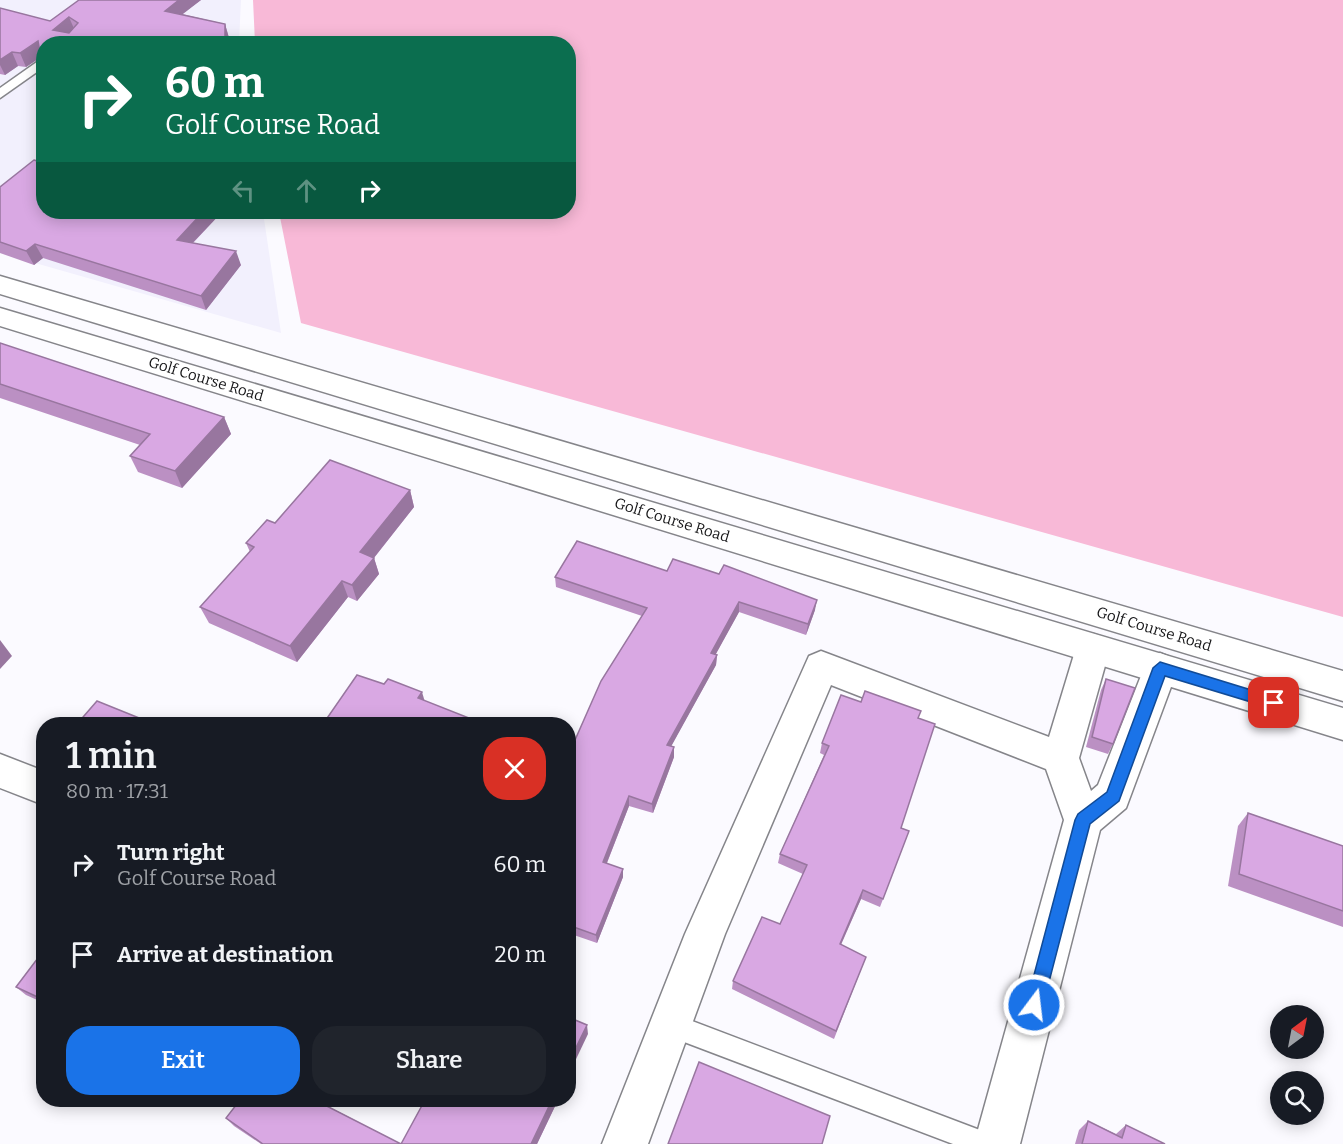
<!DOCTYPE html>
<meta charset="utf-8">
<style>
body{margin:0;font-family:Bitter,serif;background:#20242c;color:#f1f3f6;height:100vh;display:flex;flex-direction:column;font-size:22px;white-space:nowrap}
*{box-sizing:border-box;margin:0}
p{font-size:20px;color:#9ea1a6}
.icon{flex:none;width:33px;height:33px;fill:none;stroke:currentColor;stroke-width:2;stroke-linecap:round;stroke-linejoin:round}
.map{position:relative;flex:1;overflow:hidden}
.panel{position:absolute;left:36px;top:717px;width:540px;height:390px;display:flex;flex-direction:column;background:#171b24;border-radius:24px;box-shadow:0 3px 15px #0003}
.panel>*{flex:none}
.top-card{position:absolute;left:36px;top:36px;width:540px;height:183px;border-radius:24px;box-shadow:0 3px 15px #0003;background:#0b6e4f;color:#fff;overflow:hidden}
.needle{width:39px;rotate:32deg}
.fabs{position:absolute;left:1270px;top:1005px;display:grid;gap:12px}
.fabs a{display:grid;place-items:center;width:54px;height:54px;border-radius:50%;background:#171b24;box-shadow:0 3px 15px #0003;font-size:30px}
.pin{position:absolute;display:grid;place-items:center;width:51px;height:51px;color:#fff;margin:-26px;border-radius:12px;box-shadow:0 3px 9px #0006}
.me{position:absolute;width:66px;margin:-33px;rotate:15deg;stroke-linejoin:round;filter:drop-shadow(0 0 4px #0008)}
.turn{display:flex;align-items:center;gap:21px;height:126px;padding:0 30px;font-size:27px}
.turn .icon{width:78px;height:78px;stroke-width:2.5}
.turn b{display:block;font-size:42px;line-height:51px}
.lanes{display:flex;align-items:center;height:57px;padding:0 30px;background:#0003;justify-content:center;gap:30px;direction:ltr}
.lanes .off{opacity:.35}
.round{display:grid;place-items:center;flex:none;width:63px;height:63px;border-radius:24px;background:#20242c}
.head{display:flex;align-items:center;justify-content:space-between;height:102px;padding:0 30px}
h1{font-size:36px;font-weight:600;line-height:45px}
.cta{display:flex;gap:12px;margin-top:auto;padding:12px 30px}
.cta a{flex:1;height:69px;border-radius:24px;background:#1a73e8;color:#fff;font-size:24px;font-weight:600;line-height:69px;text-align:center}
.cta a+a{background:#20242c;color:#f1f3f6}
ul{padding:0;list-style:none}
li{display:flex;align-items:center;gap:18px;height:90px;padding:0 30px}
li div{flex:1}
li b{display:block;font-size:22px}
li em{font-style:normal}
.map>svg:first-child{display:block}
.built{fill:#f2f0fd}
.green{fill:#f8b9d7}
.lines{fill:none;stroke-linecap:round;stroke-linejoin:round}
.service-casing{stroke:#85858a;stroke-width:3}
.minor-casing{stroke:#85858a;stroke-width:3}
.tertiary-casing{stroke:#85858a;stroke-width:3}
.service{fill:#fff;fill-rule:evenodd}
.minor{fill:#fff;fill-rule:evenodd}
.tertiary{fill:#fff;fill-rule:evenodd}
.wall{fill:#bb90c3}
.shaded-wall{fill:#98769f}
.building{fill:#d9a8e3;stroke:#98769f;stroke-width:1.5;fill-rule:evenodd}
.route{fill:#1a73e8;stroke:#114b97;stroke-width:1.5}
.labels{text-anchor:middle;stroke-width:5;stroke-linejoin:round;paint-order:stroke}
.street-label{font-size:15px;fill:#151517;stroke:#fff}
</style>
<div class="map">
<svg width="1343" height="1144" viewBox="0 0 1343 1144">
<rect width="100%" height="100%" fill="#fbfaff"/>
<path class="built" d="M 0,0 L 241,0 L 239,43 L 44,44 L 44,212 L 263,212 L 281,333 L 0,253 Z"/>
<path class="green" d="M 253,0 L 1343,0 L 1343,617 L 301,323 L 279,212 L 568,212 L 568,44 L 255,43 Z"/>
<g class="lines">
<defs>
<g id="service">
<path d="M 44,57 L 44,67 L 0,98 L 0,88 Z"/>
<path d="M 671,1013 L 985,1132 L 994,1135 L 997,1144 L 953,1144 L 671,1037 L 663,1033 L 659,1025 L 663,1017 Z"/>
</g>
<g id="minor">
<path d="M 1093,634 L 1105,638 L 1110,648 L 1079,758 L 1091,791 L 1098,785 L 1148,658 L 1160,653 L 1172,658 L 1178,668 L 1126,808 L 1100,830 L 1020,1144 L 974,1144 L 1064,820 L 1046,769 L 831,685 L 725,934 L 648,1144 L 602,1144 L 685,934 L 809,656 L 821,651 L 1049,737 L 1076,648 L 1081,638 Z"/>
<path d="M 0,754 L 44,771 L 44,805 L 0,788 Z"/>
</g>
<g id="tertiary">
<path d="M 0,276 L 1343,671 L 1343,701 L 0,294 Z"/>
<path d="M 0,308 L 1343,708 L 1343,740 L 0,326 Z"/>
</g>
</defs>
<use href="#service" class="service-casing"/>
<use href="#minor" class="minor-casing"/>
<use href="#tertiary" class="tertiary-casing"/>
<use href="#service" class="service"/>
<use href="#minor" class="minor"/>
<use href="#tertiary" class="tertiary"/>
</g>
<g class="wall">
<path d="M 79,0 L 201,0 L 182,14 L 225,24 L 229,38 L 229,44 L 44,44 L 44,71 L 38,59 L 26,67 L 18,66 L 5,75 L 0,74 L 0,8 L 50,21 Z"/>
<path d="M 0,187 L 44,212 L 222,212 L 193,243 L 241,265 L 206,310 L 43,258 L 34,265 L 0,253 Z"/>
<path d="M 0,343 L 224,417 L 231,434 L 182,488 L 138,472 L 130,456 L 140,445 L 0,398 Z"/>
<path d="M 410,490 L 414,507 L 374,558 L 379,574 L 357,601 L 348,597 L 297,662 L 209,623 L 200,607 L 250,552 L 246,543 L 275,523 Z"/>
<path d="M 667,571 L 815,610 L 806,635 L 739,612 L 715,655 L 717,655 L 716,665 L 671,746 L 674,757 L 653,813 L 629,806 L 607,863 L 623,877 L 597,943 L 568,933 L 568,791 L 570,787 L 568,787 L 568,756 L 642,616 L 556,587 L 555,577 Z"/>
<path d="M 1106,679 L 1113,744 L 1108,754 L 1086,747 L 1101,690 Z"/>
<path d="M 861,702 L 919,719 L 901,828 L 909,831 L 880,907 L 861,899 L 841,945 L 866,957 L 834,1039 L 732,989 L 733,981 L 780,924 L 803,874 L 778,863 L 780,854 L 824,755 L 820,753 L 822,743 Z"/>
<path d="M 1248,813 L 1343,846 L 1343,927 L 1228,886 L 1238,826 Z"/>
<path d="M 44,950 L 44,1003 L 26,995 L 16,987 Z"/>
<path d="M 240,1100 L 320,1100 L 318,1101 L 401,1144 L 425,1100 L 558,1100 L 537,1144 L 261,1144 L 234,1126 L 226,1118 Z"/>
<path d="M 1088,1121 L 1116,1134 L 1126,1125 L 1165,1144 L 1075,1144 L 1079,1130 Z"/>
</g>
<g class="shaded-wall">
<path d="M 179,0 L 201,0 L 170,24 L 165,11 Z"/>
<path d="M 69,17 L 75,31 L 59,44 L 53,30 Z"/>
<path d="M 225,24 L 229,38 L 229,44 L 225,44 Z"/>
<path d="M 38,41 L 44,53 L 37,57 L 38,59 L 26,67 L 20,53 Z"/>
<path d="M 12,52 L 18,66 L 5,75 L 0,65 L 0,60 Z"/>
<path d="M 203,212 L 222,212 L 182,254 L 177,240 Z"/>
<path d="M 35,244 L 43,258 L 34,265 L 26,251 Z"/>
<path d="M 236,251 L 241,265 L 206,310 L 201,296 Z"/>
<path d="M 224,417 L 231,434 L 182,488 L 175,471 Z"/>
<path d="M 410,490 L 414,507 L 365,569 L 360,552 Z"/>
<path d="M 374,558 L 379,574 L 357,601 L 352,585 Z"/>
<path d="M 342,581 L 348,597 L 297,662 L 290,646 Z"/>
<path d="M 817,600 L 815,610 L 806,635 L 808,624 Z"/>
<path d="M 739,602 L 739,612 L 711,663 L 711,653 Z"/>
<path d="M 0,640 L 12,656 L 0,669 Z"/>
<path d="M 717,655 L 716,665 L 667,754 L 667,745 Z"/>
<path d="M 422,692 L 427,709 L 418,698 Z"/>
<path d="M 674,747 L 674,757 L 653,813 L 652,804 Z"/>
<path d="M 629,796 L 629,806 L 604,870 L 603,862 Z"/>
<path d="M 623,869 L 623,877 L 597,943 L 596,935 Z"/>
<path d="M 863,890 L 861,899 L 837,953 L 840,944 Z"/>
<path d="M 587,1025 L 588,1034 L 568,1076 L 568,1064 Z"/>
<path d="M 552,1100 L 558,1100 L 537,1144 L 531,1144 Z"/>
</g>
<g class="building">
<path d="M 79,0 L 179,0 L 165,11 L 225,24 L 225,44 L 44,44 L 44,58 L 37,57 L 40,53 L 38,41 L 20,53 L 12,52 L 0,60 L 0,8 L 50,21 ZM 69,17 L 78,23 L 69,33 L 53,30 Z"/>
<path d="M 34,160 L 44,163 L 44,212 L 203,212 L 177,240 L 236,251 L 201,296 L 35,244 L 26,251 L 0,242 L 0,187 Z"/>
<path d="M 0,343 L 224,417 L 175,471 L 130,456 L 150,434 L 0,384 Z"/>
<path d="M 330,460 L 410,490 L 360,552 L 374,558 L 352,585 L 342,581 L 290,646 L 200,607 L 254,547 L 246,543 L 267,520 L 275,523 Z"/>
<path d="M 577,541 L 667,571 L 673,559 L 719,574 L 724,565 L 817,600 L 808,624 L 739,602 L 711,653 L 717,655 L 667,745 L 674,747 L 652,804 L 629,796 L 603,862 L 623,869 L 596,935 L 568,925 L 568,791 L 574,780 L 568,778 L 568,756 L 601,681 L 647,608 L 555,577 Z"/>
<path d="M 357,675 L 384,684 L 388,679 L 422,692 L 418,698 L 484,724 L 323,724 Z"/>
<path d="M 1106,679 L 1135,688 L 1113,744 L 1092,737 Z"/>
<path d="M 865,691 L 921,711 L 918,718 L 935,724 L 901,828 L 909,831 L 883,899 L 863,890 L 840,944 L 866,957 L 836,1031 L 733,981 L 762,917 L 780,924 L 807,865 L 780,854 L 829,746 L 822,743 L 841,695 L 861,702 Z"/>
<path d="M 97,701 L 154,724 L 77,724 Z"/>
<path d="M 1248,813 L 1343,846 L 1343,911 L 1239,874 Z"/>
<path d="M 44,950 L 44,1000 L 16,987 Z"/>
<path d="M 568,1017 L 587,1025 L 568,1064 Z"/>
<path d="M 699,1062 L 830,1116 L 822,1144 L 668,1144 Z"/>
<path d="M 240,1100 L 315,1100 L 401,1144 L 425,1100 L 552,1100 L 531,1144 L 263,1144 L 226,1118 Z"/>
<path d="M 1088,1121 L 1122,1138 L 1126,1125 L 1165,1144 L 1082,1144 Z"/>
</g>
<path class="route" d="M 1160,662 L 1274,697 L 1282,703 L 1274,709 L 1165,676 L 1119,801 L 1090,824 L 1043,1005 L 1040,1011 L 1034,1014 L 1028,1011 L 1026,1005 L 1075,820 L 1078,814 L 1107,792 L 1153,668 Z"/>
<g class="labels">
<g class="street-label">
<text transform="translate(206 379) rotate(17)" y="5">Golf Course Road</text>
<text transform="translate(672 520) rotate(17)" y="5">Golf Course Road</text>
<text transform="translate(1154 629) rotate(17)" y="5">Golf Course Road</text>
</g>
</g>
</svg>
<div class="fabs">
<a><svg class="needle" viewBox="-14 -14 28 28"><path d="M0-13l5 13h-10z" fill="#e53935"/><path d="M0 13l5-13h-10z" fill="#9ea1a6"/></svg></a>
<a><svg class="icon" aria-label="search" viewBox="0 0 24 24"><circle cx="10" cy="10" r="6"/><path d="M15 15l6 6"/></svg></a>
</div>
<div class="pin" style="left:1274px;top:703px;background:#d93025"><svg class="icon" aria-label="arrive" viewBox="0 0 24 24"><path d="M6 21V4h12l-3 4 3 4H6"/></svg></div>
<svg class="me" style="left:1034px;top:1005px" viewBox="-20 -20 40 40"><circle r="17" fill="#1a73e8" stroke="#fff" stroke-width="3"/><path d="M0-11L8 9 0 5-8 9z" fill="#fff"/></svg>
<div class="top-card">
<div class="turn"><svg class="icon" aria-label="right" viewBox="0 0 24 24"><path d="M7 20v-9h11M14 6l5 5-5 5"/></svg><div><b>60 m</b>Golf Course Road</div></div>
<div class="lanes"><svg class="icon off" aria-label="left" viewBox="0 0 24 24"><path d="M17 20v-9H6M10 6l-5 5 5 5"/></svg><svg class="icon off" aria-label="ahead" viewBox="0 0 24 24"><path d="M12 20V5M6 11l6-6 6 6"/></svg><svg class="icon" aria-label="right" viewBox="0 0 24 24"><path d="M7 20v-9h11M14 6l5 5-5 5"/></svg></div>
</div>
<section class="panel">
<div class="head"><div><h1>1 min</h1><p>80 m · 17:31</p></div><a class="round" style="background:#d93025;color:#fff"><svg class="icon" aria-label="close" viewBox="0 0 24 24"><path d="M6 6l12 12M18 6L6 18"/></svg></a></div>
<ul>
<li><svg class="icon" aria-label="right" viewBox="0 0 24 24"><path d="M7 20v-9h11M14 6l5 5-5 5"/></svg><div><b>Turn right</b><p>Golf Course Road</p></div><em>60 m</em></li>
<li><svg class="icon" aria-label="arrive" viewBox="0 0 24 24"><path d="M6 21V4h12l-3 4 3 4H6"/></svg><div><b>Arrive at destination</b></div><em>20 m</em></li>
</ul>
<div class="cta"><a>Exit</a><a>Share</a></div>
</section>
</div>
